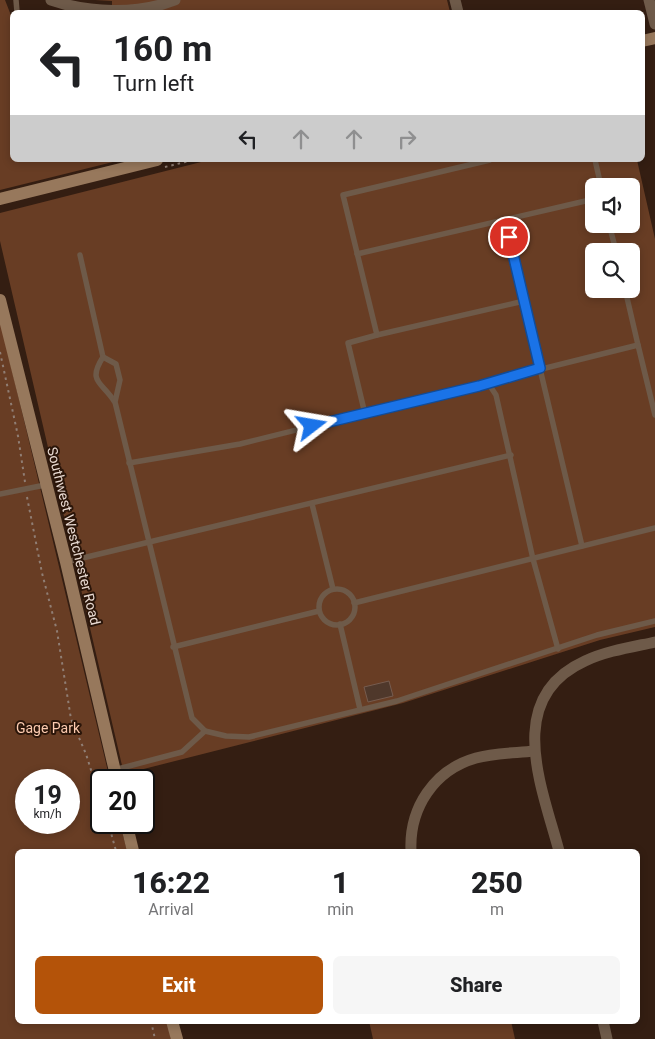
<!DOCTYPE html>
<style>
body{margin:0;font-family:Roboto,sans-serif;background:#f6f6f6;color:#202124;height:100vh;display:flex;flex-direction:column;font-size:19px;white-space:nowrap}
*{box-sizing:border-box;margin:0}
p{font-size:16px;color:#757577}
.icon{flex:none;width:28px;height:28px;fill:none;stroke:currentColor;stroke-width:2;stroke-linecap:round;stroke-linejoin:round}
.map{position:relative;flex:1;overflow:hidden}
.panel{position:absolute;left:15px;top:849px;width:625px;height:175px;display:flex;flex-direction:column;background:#fff;border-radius:8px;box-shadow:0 2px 8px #0003}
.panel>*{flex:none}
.guide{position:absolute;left:10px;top:10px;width:635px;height:152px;border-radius:8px;box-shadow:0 2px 8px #0003;background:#fff;color:#202124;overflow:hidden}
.controls{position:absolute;left:585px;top:178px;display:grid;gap:10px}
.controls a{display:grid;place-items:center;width:55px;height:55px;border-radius:8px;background:#fff;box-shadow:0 2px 8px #0003;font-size:25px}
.speed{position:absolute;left:15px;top:769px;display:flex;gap:10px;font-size:25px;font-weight:700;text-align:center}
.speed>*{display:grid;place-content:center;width:65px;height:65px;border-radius:50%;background:#fff;box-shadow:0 2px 8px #0003;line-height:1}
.speed small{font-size:12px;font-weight:400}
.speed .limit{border:2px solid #111;border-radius:8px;background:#fff;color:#111}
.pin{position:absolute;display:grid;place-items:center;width:42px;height:42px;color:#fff;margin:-21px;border:2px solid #fff;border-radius:50%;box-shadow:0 1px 5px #0007}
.me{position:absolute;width:55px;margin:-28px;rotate:76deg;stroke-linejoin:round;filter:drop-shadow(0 0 4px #0008)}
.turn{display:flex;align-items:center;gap:18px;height:105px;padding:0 20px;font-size:22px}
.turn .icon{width:65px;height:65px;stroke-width:2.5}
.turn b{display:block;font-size:35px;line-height:42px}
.lanes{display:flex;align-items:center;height:48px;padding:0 20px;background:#0003;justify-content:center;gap:25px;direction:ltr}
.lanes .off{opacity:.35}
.eta{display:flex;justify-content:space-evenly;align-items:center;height:85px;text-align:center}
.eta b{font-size:30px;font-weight:800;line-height:35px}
.cta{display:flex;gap:10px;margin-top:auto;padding:10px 20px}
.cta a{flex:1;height:58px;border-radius:8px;background:#b45309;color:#fff;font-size:20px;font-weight:800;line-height:58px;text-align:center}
.cta a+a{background:#f6f6f6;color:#202124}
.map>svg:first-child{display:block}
.green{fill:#683d24;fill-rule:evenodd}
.building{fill:#4f382b;stroke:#765c4f}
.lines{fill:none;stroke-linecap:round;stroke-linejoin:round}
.path{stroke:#907e74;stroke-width:2;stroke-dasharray:2.5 4;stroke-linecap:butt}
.lane{stroke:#6e5a49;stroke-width:5.5}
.street{stroke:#6e5a49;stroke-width:11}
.secondary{stroke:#97785c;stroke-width:12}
.route-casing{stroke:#114b97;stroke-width:12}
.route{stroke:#1a73e8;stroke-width:9}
.labels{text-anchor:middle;stroke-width:4;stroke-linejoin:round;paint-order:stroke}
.street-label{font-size:14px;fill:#e9dad2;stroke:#2a1509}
.park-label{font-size:14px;fill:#fdcbb0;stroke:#2a1509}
</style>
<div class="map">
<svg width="655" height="1039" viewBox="0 0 655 1039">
<rect width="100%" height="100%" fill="#341e12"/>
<g class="green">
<path d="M 0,0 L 5,0 L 12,18 L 12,160 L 121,160 L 0,190 Z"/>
<path d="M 95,0 L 447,0 L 450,12 L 112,12 L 112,1 Z"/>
<path d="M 209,160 L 637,160 L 655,239 L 655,627 L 600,640 L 403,703 L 124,774 L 0,241 L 0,213 ZM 594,186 L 631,186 L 631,224 L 594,224 ZM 594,251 L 631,251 L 631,289 L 594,289 Z"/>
<path d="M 0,320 L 110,780 L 101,780 L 101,822 L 120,823 L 127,851 L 18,851 L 18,1021 L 167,1021 L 171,1039 L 0,1039 ZM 26,780 L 69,780 L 69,822 L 26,822 Z"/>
<path d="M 369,1021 L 511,1021 L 515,1039 L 373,1039 Z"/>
</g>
<path class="building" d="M 389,681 L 393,696 L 368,702 L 364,687 Z"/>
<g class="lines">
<g class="path">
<path d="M 165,167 L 193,160"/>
<path d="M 0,352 L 18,436 L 25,482"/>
<path d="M 27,497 L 42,573 L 57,631 L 71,719 L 86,754 L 101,802"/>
<path d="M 108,822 L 116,851"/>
<path d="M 151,1021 L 155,1039"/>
</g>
<g class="lane">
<path d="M 16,0 L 17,12"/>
<path d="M 595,160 L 601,186"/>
<path d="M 505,221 L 582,546"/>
<path d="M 609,224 L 616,251"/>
<path d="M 357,254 L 594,199"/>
<path d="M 80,255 L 103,357 C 87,382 102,382 114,401"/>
<path d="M 625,289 L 638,345"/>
<path d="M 377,335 L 524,301"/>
<path d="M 103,357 L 116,364 L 120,380 L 115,402 L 192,718 L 205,731 L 226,736 L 249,737 L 397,701 L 597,635 L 655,621"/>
<path d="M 488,383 L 496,395 L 533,559 L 558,649"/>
<path d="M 365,414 L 348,343 L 377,335 L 343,195 L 490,160"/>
<path d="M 129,463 L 240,444 L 638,345 L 655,415"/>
<path d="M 0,494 L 45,485"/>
<path d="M 312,504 L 333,589"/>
<path d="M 66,562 L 511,455"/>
<circle cx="337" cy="607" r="18"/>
<path d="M 354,603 L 655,528"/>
<path d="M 340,624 L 360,709"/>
<path d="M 173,647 L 319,611"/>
<path d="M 114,770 L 182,752 L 205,731"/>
</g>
<g class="street">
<path d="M 51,0 C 88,13 138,15 175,0"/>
<path d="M 455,0 L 458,12"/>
<path d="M 649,0 L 655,24"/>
<path d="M 411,851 C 409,808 434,770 476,758 C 494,753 515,753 534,751"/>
<path d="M 559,851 C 542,787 503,698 585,661 C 606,651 632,647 655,642"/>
<path d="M 603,1021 L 607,1039"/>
</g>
<g class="secondary">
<path d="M 642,41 L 655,38"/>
<path d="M 0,199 L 157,160"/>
<path d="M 0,300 L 66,562 L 117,780"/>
<path d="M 126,822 L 133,851"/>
<path d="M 172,1021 L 177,1039"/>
</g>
</g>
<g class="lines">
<defs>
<path id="route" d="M 312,426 L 479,386 L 540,368 L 509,237"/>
</defs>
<use href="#route" class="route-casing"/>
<use href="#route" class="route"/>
</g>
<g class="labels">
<g class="street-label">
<text transform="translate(74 536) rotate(76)" y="5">Southwest Westchester Road</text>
</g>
<g class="park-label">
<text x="48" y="733">Gage Park</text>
</g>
</g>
</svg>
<div class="controls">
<a><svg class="icon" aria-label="sound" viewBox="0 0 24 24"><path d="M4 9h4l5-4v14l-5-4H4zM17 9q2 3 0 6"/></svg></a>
<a><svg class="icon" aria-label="search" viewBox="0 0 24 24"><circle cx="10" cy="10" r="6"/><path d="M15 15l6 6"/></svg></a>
</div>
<div class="speed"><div>19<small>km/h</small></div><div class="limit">20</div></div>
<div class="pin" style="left:509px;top:237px;background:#d93025"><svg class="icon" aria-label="arrive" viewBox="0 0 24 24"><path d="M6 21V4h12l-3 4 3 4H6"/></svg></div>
<svg class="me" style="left:312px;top:426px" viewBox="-20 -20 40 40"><path d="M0-17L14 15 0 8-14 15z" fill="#1a73e8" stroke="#fff" stroke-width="4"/></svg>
<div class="guide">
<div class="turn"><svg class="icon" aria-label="left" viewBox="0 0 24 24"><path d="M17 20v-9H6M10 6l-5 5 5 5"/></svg><div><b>160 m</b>Turn left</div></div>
<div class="lanes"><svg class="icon" aria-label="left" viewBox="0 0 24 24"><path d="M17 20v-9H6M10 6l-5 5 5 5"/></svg><svg class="icon off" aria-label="ahead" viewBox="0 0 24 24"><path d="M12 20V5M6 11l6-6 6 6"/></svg><svg class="icon off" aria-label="ahead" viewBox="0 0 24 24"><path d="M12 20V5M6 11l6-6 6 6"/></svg><svg class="icon off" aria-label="right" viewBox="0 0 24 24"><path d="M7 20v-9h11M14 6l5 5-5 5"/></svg></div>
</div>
<section class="panel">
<div class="eta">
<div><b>16:22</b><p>Arrival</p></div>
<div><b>1</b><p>min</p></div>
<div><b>250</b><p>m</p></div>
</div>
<div class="cta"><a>Exit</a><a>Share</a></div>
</section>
</div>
